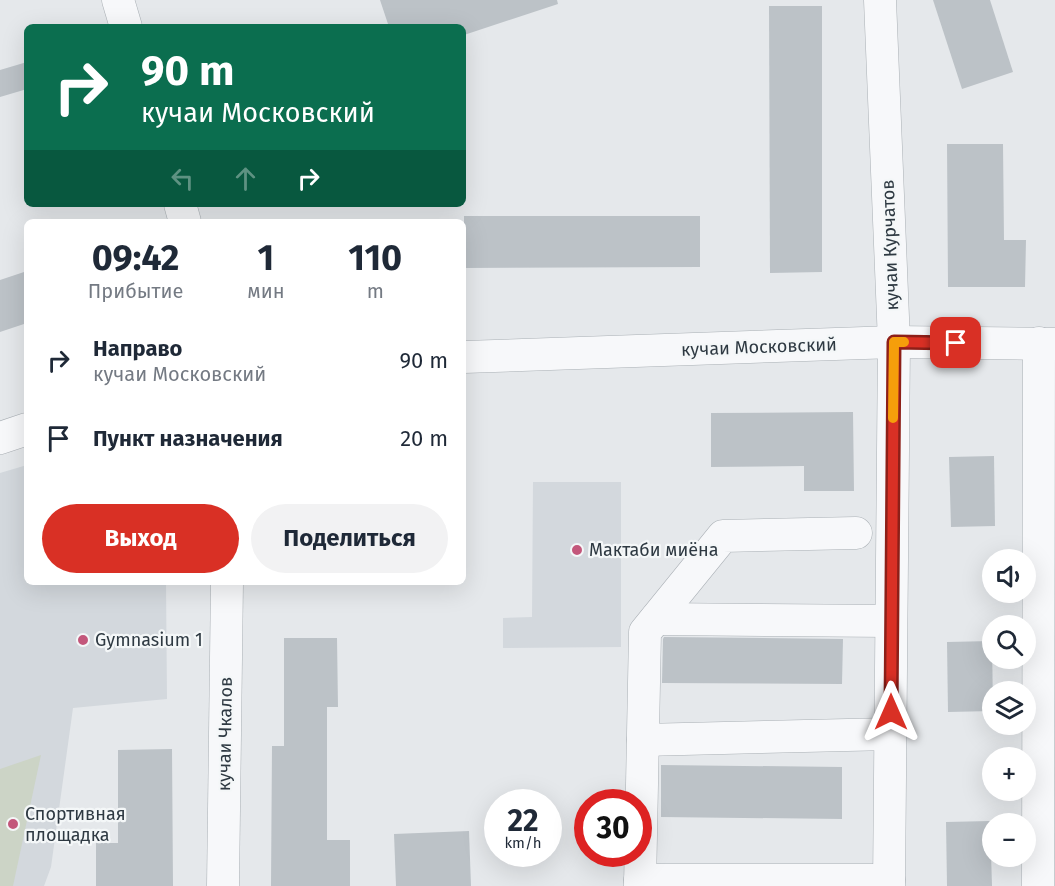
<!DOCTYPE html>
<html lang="ru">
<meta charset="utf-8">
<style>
body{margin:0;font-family:"Fira Sans",sans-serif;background:#f2f2f3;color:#1f2937;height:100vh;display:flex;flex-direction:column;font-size:22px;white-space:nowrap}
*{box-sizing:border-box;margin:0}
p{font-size:20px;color:#747a83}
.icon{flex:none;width:33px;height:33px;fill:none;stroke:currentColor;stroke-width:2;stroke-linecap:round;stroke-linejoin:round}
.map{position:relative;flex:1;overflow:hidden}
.side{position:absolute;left:24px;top:219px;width:442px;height:366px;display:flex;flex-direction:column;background:#fff;border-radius:9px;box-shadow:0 6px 24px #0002}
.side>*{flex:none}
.banner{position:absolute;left:24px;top:24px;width:442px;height:183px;border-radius:9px;box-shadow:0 6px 24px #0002;background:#0b6e4f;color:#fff;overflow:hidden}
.tools{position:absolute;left:982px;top:549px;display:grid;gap:12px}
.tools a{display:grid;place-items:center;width:54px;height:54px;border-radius:50%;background:#fff;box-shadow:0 6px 24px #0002;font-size:30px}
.speed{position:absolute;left:484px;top:789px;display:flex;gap:12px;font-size:30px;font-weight:700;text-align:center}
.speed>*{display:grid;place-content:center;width:78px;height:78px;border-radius:50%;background:#fff;box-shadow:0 6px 24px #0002;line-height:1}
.speed small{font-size:15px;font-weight:400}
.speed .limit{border:9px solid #d22;background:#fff;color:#111}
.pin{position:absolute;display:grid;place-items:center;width:51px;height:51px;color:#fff;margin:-26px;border-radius:12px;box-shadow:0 3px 9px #0006}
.me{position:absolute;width:66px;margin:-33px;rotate:0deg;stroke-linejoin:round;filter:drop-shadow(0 0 4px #0008)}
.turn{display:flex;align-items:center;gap:21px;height:126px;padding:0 18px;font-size:27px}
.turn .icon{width:78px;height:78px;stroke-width:2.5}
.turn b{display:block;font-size:42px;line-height:51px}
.lanes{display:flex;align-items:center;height:57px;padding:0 18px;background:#0003;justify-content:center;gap:30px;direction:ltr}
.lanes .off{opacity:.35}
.eta{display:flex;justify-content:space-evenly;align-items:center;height:102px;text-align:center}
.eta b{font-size:36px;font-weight:700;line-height:42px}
.primary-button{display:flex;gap:12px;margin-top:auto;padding:12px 18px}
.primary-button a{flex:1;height:69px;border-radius:36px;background:#d93025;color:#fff;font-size:24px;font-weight:700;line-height:69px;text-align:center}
.primary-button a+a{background:#f2f2f3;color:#1f2937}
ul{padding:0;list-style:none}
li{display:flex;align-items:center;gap:18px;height:78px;padding:0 18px}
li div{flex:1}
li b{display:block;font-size:22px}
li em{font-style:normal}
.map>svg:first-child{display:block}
.built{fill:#d3d8dd}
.pitch{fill:#ccd4c6}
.building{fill:#bcc2c7}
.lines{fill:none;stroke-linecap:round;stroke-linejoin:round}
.minor-casing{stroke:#aab0b5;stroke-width:33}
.minor{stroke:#f7f8fa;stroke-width:32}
.route-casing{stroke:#8d1f18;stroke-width:15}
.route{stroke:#d93025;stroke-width:10}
.slow{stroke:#f59e0b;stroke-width:10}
.poi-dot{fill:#c3577b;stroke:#f4f7f8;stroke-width:2}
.labels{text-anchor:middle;stroke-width:4.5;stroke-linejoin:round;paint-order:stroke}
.street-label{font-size:18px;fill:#2e3942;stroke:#f4f7f8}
.poi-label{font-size:18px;fill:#2e3942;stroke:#f4f7f8;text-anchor:start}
</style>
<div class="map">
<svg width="1055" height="886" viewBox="0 0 1055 886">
<rect width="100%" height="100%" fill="#e5e8eb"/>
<g class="built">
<path d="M 27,465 L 27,582 L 166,582 L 167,699 L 73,708 L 51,867 L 44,886 L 0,886 L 0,473 Z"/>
<path d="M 533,482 L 621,482 L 621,647 L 503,648 L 503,618 L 532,617 Z"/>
</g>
<path class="pitch" d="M 41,755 L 13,886 L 0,886 L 0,769 Z"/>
<g class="building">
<path d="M 380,0 L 557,0 L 558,4 L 464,35 L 464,27 L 389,27 Z"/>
<path d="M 933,0 L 990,0 L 1013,72 L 962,89 Z"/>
<path d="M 769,6 L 822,6 L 822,272 L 770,273 Z"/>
<path d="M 27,62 L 27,89 L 0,97 L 0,70 Z"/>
<path d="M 947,144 L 1003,144 L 1004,240 L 1026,240 L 1025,287 L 948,287 Z"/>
<path d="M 464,216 L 700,216 L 700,267 L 464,268 Z"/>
<path d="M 27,271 L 27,323 L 0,332 L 0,280 Z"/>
<path d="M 853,412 L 854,491 L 804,491 L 804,466 L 711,467 L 711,413 Z"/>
<path d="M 994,456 L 995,526 L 951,527 L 949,457 Z"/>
<path d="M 664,637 L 843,639 L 842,684 L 662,683 L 663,639 Z"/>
<path d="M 284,638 L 337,638 L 338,707 L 327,707 L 327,840 L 350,840 L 350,886 L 271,886 L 272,746 L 284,746 Z"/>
<path d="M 992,641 L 993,711 L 948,712 L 947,642 Z"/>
<path d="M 172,749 L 173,886 L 96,886 L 96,843 L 118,843 L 118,750 Z"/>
<path d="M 661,765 L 842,767 L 842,819 L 661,817 Z"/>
<path d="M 990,821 L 992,886 L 947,886 L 946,822 Z"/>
<path d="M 469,831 L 471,886 L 396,886 L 394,834 Z"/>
</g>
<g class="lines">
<defs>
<g id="minor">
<path d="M 118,0 L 126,27"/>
<path d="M 880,0 L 894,342 L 889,886"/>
<path d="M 180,204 L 185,222"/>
<path d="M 464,357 L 894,342 L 1055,344"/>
<path d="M 0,438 L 27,429"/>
<path d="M 656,619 L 891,621"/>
<path d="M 643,740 L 890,734"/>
<path d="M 640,880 L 889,880"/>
<path d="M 223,886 L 227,582"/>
<path d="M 640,886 L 645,632 L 723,536 L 856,533"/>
<path d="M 1038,886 L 1039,343"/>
</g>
</defs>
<use href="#minor" class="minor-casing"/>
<use href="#minor" class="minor"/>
</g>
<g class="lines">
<defs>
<path id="route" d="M 891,712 L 894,342 L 956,343"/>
</defs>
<use href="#route" class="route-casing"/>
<use href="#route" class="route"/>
<path class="slow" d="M 893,418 L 894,342 L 904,342"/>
</g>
<g class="poi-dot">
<circle cx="577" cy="550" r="6"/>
<circle cx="83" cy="640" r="6"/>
<circle cx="13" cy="824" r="6"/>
</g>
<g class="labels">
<g class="street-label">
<text transform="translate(890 245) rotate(-92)" y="6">кучаи Курчатов</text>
<text transform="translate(759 347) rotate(-2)" y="6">кучаи Московский</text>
<text transform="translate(225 734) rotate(-89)" y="6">кучаи Чкалов</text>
</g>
<g class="poi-label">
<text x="589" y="556">Мактаби миёна</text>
<text x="95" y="646">Gymnasium 1</text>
<text x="25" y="820">Спортивная<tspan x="25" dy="21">площадка</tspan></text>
</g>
</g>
</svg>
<div class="tools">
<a><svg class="icon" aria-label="sound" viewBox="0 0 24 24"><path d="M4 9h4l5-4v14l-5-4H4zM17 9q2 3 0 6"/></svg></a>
<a><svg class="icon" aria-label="search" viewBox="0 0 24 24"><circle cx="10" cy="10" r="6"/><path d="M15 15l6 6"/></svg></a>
<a><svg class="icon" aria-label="layers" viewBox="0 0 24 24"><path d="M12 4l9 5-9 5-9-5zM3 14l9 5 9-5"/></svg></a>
<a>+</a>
<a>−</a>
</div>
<div class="speed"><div>22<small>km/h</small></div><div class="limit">30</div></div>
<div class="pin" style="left:956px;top:343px;background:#d93025"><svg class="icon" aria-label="arrive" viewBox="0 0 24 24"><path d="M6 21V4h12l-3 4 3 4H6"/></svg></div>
<svg class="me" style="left:891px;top:712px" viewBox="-20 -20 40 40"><path d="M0-17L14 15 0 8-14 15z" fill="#d93025" stroke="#fff" stroke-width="4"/></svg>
<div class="banner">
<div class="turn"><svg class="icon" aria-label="right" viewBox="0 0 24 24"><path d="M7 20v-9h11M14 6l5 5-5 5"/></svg><div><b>90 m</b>кучаи Московский</div></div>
<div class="lanes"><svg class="icon off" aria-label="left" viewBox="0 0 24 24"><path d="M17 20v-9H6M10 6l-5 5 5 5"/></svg><svg class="icon off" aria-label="ahead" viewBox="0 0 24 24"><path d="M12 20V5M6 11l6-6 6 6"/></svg><svg class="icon" aria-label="right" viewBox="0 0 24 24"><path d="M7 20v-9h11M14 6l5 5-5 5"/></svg></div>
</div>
<section class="side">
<div class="eta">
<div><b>09:42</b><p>Прибытие</p></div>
<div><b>1</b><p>мин</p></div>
<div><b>110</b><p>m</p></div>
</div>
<ul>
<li><svg class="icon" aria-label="right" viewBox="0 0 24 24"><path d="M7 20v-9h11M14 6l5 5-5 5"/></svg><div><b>Направо</b><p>кучаи Московский</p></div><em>90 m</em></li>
<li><svg class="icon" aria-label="arrive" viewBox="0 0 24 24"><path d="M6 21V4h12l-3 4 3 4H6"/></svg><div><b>Пункт назначения</b></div><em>20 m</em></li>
</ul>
<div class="primary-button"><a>Выход</a><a>Поделиться</a></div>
</section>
</div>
